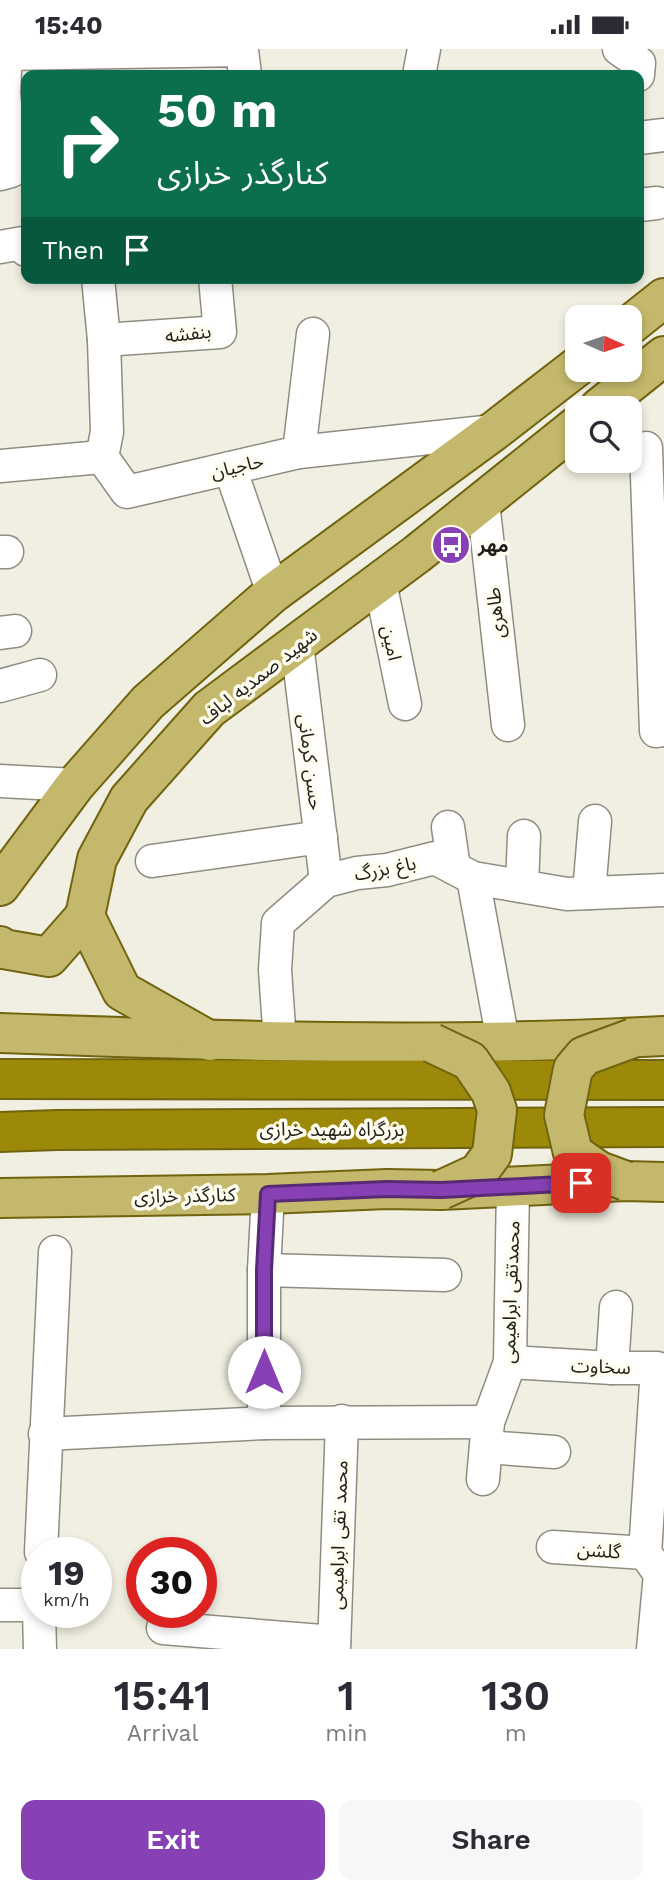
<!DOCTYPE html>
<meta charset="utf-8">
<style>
body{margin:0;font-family:"Work Sans","Noto Sans Arabic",sans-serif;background:#f7f7f7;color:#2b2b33;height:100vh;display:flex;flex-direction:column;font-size:26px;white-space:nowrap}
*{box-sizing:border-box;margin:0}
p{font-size:23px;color:#7c7c81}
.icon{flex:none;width:38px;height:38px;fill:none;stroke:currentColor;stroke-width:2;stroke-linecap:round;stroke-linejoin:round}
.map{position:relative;height:1600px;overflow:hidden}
.panel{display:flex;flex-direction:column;background:#fff;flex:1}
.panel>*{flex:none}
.hud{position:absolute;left:21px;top:21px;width:623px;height:214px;border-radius:14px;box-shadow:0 4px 10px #0003;background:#0b6e4f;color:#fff;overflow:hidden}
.needle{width:46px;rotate:93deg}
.tools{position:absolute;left:565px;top:256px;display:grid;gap:14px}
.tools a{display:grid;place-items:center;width:77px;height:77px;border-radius:14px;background:#fff;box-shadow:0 4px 10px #0003;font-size:35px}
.speed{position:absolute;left:21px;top:1488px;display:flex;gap:14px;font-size:35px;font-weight:700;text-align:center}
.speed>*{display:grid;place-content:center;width:91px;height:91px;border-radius:50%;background:#fff;box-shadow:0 4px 10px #0003;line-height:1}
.speed small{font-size:18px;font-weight:400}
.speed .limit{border:10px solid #d22;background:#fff;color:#111}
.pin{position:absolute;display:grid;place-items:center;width:60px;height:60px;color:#fff;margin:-30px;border-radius:14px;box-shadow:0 4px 10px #0006}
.me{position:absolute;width:77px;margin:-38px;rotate:0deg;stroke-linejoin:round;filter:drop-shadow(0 0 5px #0008)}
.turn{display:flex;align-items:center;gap:24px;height:147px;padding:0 21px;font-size:32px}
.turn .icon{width:91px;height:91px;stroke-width:2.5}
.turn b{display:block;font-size:49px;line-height:60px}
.then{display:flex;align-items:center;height:66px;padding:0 21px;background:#0003;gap:14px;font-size:26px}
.eta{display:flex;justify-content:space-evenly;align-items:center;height:119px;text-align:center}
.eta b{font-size:42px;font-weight:600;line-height:49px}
.action{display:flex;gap:14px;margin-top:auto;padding:14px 21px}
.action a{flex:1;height:80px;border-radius:14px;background:#8741b4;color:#fff;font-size:28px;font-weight:600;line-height:80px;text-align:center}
.action a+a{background:#f7f7f7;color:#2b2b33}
.status{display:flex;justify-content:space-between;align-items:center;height:49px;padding:0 35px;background:#fff;direction:ltr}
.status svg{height:19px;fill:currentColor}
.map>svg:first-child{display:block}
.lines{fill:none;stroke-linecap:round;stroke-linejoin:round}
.minor-casing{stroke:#8f8d81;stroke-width:35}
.major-casing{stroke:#70640f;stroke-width:42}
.highway-casing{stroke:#70640f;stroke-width:42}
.minor{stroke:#fff;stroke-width:32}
.major{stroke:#c4b86c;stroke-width:38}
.highway{stroke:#9c890a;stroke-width:38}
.major-bridge-casing{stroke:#70640f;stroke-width:42;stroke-linecap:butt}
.major-bridge{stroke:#c4b86c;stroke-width:38}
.route-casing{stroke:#582a75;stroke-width:18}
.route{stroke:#8741b4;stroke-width:12}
.labels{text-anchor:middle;stroke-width:7;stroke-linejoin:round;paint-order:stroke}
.street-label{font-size:19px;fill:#1f1e19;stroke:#fefcee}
.poi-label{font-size:19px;font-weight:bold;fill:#1f1e19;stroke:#fefcee;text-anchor:start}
</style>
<div class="status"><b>15:40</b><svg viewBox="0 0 49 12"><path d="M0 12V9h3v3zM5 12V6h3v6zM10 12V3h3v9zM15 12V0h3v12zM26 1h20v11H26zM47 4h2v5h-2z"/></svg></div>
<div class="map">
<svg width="664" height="1600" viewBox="0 0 664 1600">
<rect width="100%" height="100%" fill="#f1efe1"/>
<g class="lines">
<defs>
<g id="minor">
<path d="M 619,0 L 639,14 L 638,26"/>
<path d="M 6,5 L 242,1 L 245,26"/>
<path d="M 419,26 L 424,0"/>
<path d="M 639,89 L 664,86"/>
<path d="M 0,125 L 11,122 L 4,44 L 6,0"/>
<path d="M 639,156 L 657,154"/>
<path d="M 0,198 L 23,194 L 26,201"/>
<path d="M 98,229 L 104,291 L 107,383 L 102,408"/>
<path d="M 104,291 L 220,283 L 215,229"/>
<path d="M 646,399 L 656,682 L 664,681"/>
<path d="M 299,403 L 313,285"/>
<path d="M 0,417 L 102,408 L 127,443 L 299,403 L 494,382"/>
<path d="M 230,419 L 273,544"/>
<path d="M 483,453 L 508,676"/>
<path d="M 0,503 L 7,503"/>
<path d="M 380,533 L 405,655"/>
<path d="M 0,584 L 15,582"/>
<path d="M 297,595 L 326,832"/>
<path d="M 0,637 L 40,626"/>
<path d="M 0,732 L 75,736"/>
<path d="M 448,778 L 454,819"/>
<path d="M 152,812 L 321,788"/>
<path d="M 473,829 L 503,992"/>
<path d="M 522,837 L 524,787"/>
<path d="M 589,844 L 595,772"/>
<path d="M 280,993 L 275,921 L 278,874 L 326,832 L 357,824 L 387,821 L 435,809 L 473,829 L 567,845 L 664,841"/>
<path d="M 264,1221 L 445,1226"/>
<path d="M 510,1313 L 612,1319 L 657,1319 L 645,1504 L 660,1525 L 653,1600"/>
<path d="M 612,1319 L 616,1258"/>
<path d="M 264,1374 L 264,1221 L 268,1145"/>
<path d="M 45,1385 L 264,1374 L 488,1373"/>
<path d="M 486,1398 L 554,1403"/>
<path d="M 483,1430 L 488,1373 L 510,1313 L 513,1137"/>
<path d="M 553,1498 L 645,1504"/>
<path d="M 41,1503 L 55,1203"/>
<path d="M 0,1556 L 37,1556"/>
<path d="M 39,1563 L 40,1600"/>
<path d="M 163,1579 L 334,1593"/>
<path d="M 334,1600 L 342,1372"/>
</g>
<g id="major">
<path d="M 630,276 L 664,249"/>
<path d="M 599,359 L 664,307"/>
<path d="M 0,837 L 75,736 L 148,653 L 273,544 L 494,382 L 578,317"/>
<path d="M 0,897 L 3,900 L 49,908 L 85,867"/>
<path d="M 0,984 C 221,992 443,999 664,987"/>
<path d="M 210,992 L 122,942 L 85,867 L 97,810 L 129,750 L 209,660 L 417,505 L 578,376"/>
<path d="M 0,1149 L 268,1145 L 387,1140 L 441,1141 L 626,1132 L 664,1133"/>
</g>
<g id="highway">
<path d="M 0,1030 L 664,1031"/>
<path d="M 0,1083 L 57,1081 L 664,1078"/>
</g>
</defs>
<use href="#minor" class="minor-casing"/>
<use href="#major" class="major-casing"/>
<use href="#highway" class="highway-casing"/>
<use href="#minor" class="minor"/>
<use href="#major" class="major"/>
<use href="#highway" class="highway"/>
<defs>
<g id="major-bridge">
<path d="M 432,994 L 470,1012 L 491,1043 L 497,1061 L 492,1105 L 478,1124 L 441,1141"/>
<path d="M 626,1132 L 599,1122 L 573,1104 L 564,1066 L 573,1020 L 584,1007 L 633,989"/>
</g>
</defs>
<use href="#major-bridge" class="major-bridge-casing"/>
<use href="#major-bridge" class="major-bridge"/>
</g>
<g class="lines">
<defs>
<path id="route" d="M 264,1323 L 264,1221 L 268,1145 L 387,1140 L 441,1141 L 581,1134"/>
</defs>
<use href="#route" class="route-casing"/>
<use href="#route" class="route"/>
</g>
<defs>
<symbol id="bus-disc" viewBox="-11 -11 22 22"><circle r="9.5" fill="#8741b4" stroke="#fefcee"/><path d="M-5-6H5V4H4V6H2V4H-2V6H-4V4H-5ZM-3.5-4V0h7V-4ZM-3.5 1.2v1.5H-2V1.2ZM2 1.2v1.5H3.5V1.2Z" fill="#fff"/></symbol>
</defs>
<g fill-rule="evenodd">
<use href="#bus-disc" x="429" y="474" width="44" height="44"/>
</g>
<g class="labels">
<g class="street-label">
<text transform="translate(188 284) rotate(-6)" y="7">بنفشه</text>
<text transform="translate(237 417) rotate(-13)" y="7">حاجیان</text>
<text transform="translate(495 564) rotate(-96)" y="7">طاهری</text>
<text transform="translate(392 594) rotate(78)" y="7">امین</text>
<text transform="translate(258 627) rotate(-38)" y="7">شهید صمدیه لباف</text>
<text transform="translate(311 713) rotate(83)" y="7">حسن کرمانی</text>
<text transform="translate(385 819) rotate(-11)" y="7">باغ بزرگ</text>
<text x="332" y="1087">بزرگراه شهید خرازی</text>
<text transform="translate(185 1146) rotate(-1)" y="7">کنارگذر خرازی</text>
<text transform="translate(510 1243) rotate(-88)" y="7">محمدتقی ابراهیمی</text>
<text transform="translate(601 1317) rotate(2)" y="7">سخاوت</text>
<text transform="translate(338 1486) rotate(-88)" y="7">محمد تقی ابراهیمی</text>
<text transform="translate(599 1501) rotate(4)" y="7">گلشن</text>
</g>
<g class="poi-label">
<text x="478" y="503">مهر</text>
</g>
</g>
</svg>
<div class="tools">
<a><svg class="needle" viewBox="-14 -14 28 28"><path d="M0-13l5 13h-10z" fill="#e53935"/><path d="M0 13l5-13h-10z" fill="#7c7c81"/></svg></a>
<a><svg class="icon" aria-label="search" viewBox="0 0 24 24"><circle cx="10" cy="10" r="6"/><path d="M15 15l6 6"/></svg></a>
</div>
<div class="speed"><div>19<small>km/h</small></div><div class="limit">30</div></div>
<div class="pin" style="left:581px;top:1134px;background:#d93025"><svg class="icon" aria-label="arrive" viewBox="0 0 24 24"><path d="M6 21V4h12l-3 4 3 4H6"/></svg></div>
<svg class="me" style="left:264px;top:1323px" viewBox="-20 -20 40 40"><circle r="19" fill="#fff"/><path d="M0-13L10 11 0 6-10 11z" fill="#8741b4"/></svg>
<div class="hud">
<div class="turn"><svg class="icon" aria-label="right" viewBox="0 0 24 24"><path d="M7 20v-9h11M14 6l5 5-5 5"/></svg><div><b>50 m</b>کنارگذر خرازی</div></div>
<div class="then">Then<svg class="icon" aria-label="arrive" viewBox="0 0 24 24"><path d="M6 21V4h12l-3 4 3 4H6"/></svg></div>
</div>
</div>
<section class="panel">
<div class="eta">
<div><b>15:41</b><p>Arrival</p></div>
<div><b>1</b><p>min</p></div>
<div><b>130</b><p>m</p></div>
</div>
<div class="action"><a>Exit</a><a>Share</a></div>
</section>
